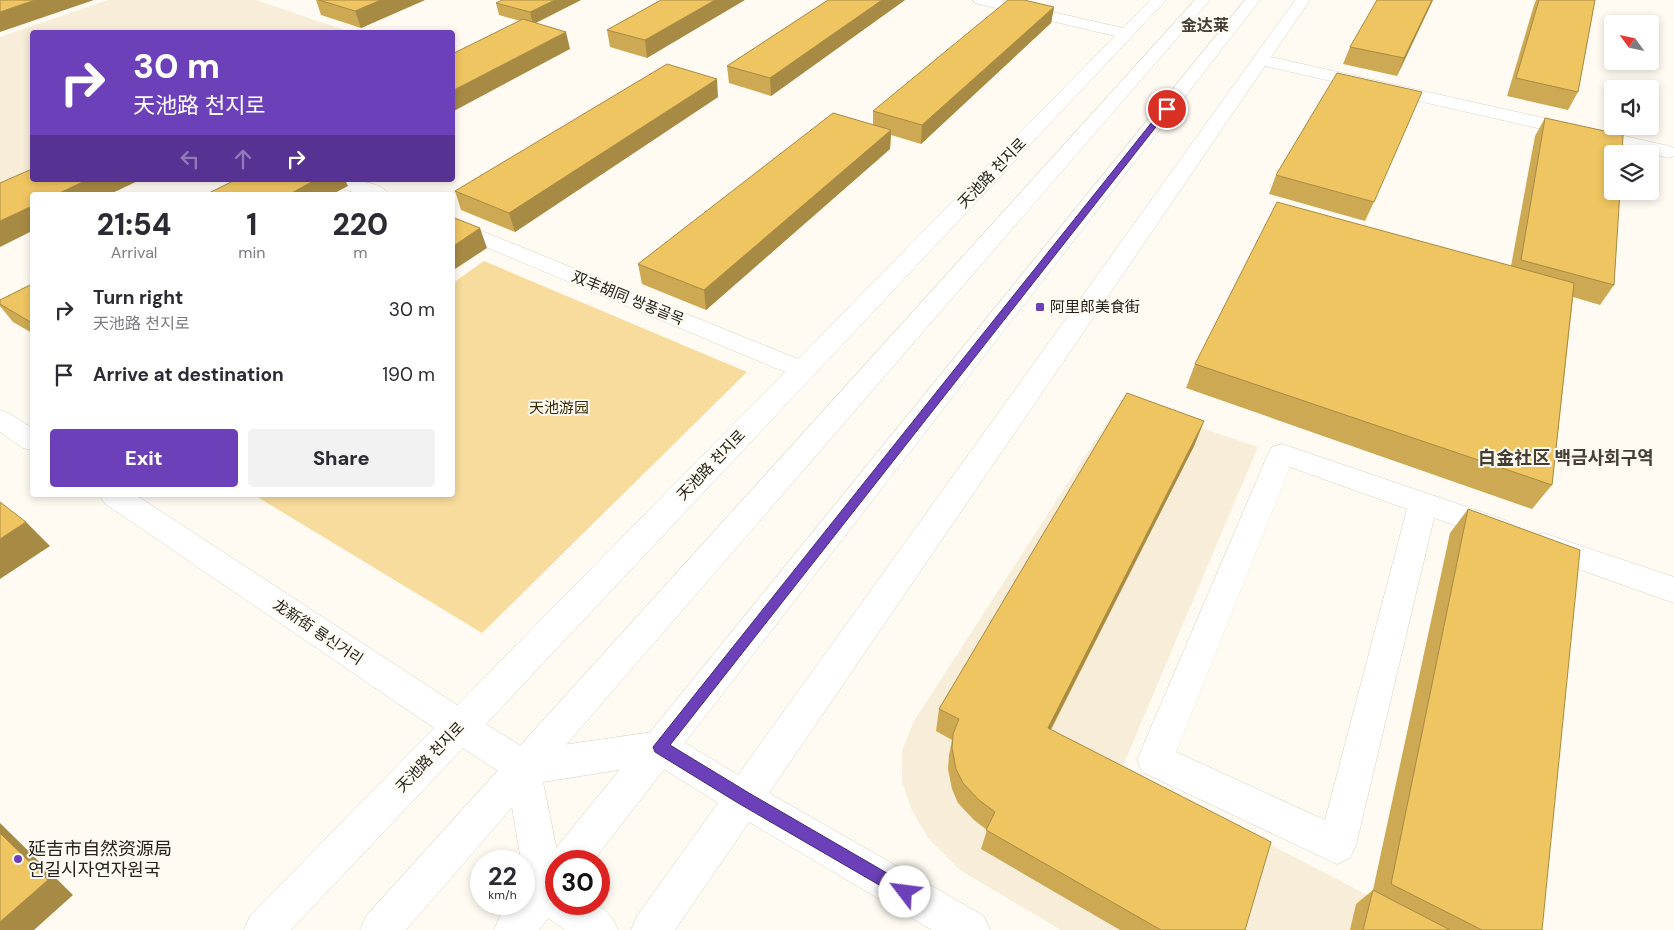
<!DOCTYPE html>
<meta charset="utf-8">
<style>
body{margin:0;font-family:"DM Sans","Noto Sans SC","Noto Sans KR",sans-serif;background:#f2f2f3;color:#2b2b33;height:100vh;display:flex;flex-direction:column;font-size:19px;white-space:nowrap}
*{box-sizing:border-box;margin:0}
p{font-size:16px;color:#7c7c81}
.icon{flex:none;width:28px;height:28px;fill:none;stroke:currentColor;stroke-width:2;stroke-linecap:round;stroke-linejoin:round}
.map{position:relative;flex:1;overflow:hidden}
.side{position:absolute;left:30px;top:192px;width:425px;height:305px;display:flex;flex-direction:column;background:#fff;border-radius:5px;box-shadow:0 2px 8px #0003}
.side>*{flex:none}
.guide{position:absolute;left:30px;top:30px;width:425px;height:152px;border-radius:5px;box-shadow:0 2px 8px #0003;background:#6c40b8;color:#fff;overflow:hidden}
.needle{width:32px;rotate:303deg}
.tools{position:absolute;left:1604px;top:15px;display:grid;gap:10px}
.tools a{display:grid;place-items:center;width:55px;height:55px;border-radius:5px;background:#fff;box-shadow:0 2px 8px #0003;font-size:25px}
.speed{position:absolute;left:470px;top:850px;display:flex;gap:10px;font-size:25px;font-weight:700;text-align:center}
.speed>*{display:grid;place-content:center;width:65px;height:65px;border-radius:50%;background:#fff;box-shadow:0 2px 8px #0003;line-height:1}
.speed small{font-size:12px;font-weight:400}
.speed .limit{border:8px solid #d22;background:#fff;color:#111}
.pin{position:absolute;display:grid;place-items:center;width:42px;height:42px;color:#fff;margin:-21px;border:2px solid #fff;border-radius:50%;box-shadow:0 1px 5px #0007}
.me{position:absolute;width:55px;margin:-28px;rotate:300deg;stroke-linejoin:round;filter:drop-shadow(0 0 4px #0008)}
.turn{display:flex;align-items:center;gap:18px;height:105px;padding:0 20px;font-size:22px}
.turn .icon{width:65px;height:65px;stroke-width:2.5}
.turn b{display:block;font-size:35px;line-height:42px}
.lanes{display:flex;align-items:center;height:48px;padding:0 20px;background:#0003;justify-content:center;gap:25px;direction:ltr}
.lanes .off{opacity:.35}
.eta{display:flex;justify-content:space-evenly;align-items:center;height:85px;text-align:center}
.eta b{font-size:30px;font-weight:800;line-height:35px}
.primary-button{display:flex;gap:10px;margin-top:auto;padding:10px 20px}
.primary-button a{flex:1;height:58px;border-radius:5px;background:#6c40b8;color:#fff;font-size:20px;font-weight:800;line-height:58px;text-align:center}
.primary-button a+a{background:#f2f2f3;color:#2b2b33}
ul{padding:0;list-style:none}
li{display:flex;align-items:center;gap:15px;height:65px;padding:0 20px}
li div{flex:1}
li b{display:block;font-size:19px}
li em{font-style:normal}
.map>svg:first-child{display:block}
.built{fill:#f7edd8}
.green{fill:#f8dc9d}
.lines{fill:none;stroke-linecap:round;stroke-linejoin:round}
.minor-casing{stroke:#d8d2c3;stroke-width:1}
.major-casing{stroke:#d8d2c3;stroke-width:1}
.minor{fill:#fff;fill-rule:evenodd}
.major{fill:#fff;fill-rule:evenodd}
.wall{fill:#cea953}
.shaded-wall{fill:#a78a44}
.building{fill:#efc561;stroke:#a78a44}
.route{fill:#6c40b8;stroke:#462a78}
.poi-dot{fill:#6c40b8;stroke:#fffbf2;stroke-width:2}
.labels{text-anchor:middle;stroke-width:4;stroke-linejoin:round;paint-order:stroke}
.street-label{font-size:15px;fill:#25221d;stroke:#fffbf2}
.poi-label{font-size:15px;fill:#25221d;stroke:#fffbf2;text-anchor:start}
.park-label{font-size:15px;fill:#3a2900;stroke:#fffbf2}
.far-district-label{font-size:16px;font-weight:bold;fill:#443e33;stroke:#fffbf2}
.quarter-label{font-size:18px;font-weight:bold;fill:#443e33;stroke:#fffbf2}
.near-poi-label{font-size:18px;fill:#25221d;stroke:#fffbf2;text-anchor:start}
</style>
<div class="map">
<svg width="1674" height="930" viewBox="0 0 1674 930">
<rect width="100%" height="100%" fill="#fffbf2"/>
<g class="built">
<path d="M 108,0 L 256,0 L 350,32 L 32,32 L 32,169 L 0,183 L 0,37 Z"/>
<path d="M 1121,401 L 1258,447 L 1122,768 L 1435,930 L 1061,930 L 960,870 L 928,838 L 911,808 L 902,782 L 902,751 L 914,721 Z"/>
</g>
<path class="green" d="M 484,261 L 747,372 L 482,633 L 254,495 L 452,495 L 453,283 Z"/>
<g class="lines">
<defs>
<g id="minor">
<path d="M 973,0 L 1000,0 L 1123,28 L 1151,0 L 1166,0 L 486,724 L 527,750 L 660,731 L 672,735 L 738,775 L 1295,0 L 1310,0 L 1271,57 L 1669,146 L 1674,148 L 1674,156 L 1669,158 L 1265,66 L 769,793 L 984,916 L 990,930 L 932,930 L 749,822 L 675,930 L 631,930 L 637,916 L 718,803 L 656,764 L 543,782 L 559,861 L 556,861 L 556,904 C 586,904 605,898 618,930 L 565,930 L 531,905 L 526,891 L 524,861 L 521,861 L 507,777 L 463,748 L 291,930 L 244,930 L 250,916 L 434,728 L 104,503 L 100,495 L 136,495 L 457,705 L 785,372 L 452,233 L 452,219 L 798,359 L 1115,36 L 975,3 Z"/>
<path d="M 334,180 C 351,180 379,180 390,195 C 373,195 345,196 334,180 Z"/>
<path d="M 0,410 L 9,413 L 32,428 L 32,450 L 23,448 L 0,432 Z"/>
<path d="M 1282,444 L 1508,521 L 1513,529 L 1508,537 L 1498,540 L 1434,518 L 1356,845 L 1350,858 L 1337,864 L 1142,772 L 1137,760 L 1268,454 L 1272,447 ZM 1290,467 L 1407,509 L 1325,820 L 1176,752 Z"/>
<path d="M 1543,533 L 1674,577 L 1674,603 L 1533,553 L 1528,545 L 1533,537 Z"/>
</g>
<g id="major">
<path d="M 1195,0 L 1210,0 L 406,930 L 360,930 L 366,916 Z"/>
<path d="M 1245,0 L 1260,0 L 593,861 L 556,861 L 556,904 L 559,904 L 539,930 L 494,930 L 500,916 L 510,904 L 524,904 L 524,886 L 542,863 L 550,860 L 556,848 Z"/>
</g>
</defs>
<use href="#minor" class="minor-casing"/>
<use href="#major" class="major-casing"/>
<use href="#minor" class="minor"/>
<use href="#major" class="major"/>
</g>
<g class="wall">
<path d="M 316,0 L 425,0 L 361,28 L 321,15 Z"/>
<path d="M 581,0 L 536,23 L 570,49 L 520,21 L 499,15 L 496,3 Z"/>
<path d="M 661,0 L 647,58 L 610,47 L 607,30 Z"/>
<path d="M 828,0 L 905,0 L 771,96 L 729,83 L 727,66 Z"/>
<path d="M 1433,0 L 1397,76 L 1343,64 L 1350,47 Z"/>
<path d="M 1536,0 L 1595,0 L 1578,92 L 1568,110 L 1507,96 L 1534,5 Z"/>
<path d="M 1054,7 L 1051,23 L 921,144 L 891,135 L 890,149 L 706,310 L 642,284 L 638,264 L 873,125 L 873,111 Z"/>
<path d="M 718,97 L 515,232 L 461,210 L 455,191 Z"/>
<path d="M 1545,118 L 1614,285 L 1600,305 L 1573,297 L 1552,485 L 1532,509 L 1186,388 L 1195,364 L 1511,266 L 1535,136 Z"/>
<path d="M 1276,175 L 1374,202 L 1365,221 L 1269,194 Z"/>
<path d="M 32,284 L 32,333 L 13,322 L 0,306 L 0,300 Z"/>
<path d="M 1204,421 L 1194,446 L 1051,730 L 1245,930 L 1120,930 L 981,849 L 987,830 L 974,820 L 958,803 L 952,789 L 948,769 L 949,755 L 952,740 L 936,731 L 939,709 Z"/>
<path d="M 1468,509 L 1542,930 L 1350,930 L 1356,904 L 1373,890 L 1450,533 Z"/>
</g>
<g class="shaded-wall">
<path d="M 35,0 L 94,0 L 0,32 L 0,12 Z"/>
<path d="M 381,0 L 425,0 L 361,28 L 355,11 Z"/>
<path d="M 555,0 L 581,0 L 533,24 L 530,12 Z"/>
<path d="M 715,0 L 745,0 L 647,58 L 645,40 Z"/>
<path d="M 882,0 L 905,0 L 771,96 L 770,78 Z"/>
<path d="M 1432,0 L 1433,0 L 1397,76 L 1404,58 Z"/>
<path d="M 1054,7 L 1051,23 L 921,144 L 922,125 Z"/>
<path d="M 566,32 L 570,49 L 452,112 L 452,91 Z"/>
<path d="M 717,79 L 718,97 L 515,232 L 509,213 Z"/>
<path d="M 891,130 L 890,149 L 706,310 L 704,290 Z"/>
<path d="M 87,180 L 140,180 L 108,195 L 55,195 Z"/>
<path d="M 315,180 L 345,180 L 348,186 L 331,195 L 288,195 Z"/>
<path d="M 32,206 L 32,231 L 0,247 L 0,221 Z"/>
<path d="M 480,228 L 487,248 L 452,271 L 452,247 Z"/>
<path d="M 1204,421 L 1194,446 L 1040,750 L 1048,728 Z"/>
<path d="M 26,522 L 50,546 L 0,579 L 0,539 Z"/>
<path d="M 0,823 L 73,895 L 34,930 L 0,930 Z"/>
</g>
<g class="building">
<path d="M 0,0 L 35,0 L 0,12 Z"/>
<path d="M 319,0 L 381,0 L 355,11 Z"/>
<path d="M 502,0 L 555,0 L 530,12 L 496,3 Z"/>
<path d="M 661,0 L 715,0 L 645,40 L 607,30 Z"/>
<path d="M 828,0 L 882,0 L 770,78 L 727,66 Z"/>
<path d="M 1008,0 L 1024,0 L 1054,7 L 922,125 L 873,111 Z"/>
<path d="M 1377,0 L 1432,0 L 1404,58 L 1350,47 Z"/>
<path d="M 1539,0 L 1595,0 L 1578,92 L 1516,78 Z"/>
<path d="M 523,19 L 566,32 L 452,91 L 452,54 Z"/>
<path d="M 667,64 L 717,79 L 509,213 L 455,191 Z"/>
<path d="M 1337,73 L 1422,92 L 1374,202 L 1276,175 Z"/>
<path d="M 833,113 L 891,130 L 704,290 L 638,264 Z"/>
<path d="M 1545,118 L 1623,135 L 1622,154 L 1612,154 L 1612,191 L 1620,191 L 1614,285 L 1521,260 Z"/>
<path d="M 32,169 L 32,180 L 87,180 L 55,195 L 32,195 L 32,206 L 0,221 L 0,183 Z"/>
<path d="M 235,180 L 315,180 L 288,195 L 205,195 Z"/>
<path d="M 1277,202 L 1574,283 L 1552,485 L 1195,364 Z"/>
<path d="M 452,217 L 480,228 L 452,247 Z"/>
<path d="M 32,284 L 32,323 L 0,304 L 0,300 Z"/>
<path d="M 1127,393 L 1204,421 L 1048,728 L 1271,842 L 1245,930 L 1161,930 L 986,830 L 995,812 L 979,800 L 963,783 L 956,769 L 952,748 L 953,734 L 959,719 L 939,709 Z"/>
<path d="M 0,502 L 26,522 L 0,539 Z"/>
<path d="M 1468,509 L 1580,550 L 1542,930 L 1482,930 L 1391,884 Z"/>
<path d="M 0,833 L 48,880 L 0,922 Z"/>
<path d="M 1373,890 L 1450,930 L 1363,930 Z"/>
</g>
<path class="route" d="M 1164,107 L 1170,109 L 670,745 L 749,793 L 911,887 L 913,892 L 911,898 L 905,900 L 738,803 L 655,752 L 653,747 Z"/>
<g class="poi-dot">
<rect x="1035" y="302" width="10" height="10" rx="2.5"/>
<circle cx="18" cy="859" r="5"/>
</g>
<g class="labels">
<g class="street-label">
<text transform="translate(992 173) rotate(-46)" y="5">天池路 천지로</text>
<text transform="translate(628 298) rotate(22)" y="5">双丰胡同 쌍풍골목</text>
<text transform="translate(711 465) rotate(-46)" y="5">天池路 천지로</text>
<text transform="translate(318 632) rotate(34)" y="5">龙新街 룡신거리</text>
<text transform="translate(430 757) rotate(-46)" y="5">天池路 천지로</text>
</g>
<g class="poi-label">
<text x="1050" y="312">阿里郎美食街</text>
</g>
<g class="park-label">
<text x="559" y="413">天池游园</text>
</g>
<g class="far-district-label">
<text x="1205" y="31">金达莱</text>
</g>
<g class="quarter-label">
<text x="1566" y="464">白金社区 백금사회구역</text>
</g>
<g class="near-poi-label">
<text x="28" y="855">延吉市自然资源局<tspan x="28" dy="21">연길시자연자원국</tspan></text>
</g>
</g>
</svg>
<div class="tools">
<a><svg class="needle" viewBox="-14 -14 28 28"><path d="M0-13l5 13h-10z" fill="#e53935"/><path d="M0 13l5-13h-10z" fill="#7c7c81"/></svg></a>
<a><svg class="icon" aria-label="sound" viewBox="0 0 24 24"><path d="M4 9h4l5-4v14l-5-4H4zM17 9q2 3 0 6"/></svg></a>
<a><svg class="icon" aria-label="layers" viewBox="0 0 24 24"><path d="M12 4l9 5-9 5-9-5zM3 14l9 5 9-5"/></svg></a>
</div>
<div class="speed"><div>22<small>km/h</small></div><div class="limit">30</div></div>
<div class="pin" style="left:1167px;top:109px;background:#d93025"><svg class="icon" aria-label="arrive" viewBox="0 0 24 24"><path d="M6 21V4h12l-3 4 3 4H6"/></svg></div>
<svg class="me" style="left:905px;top:892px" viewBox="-20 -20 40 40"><circle r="19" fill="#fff"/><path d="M0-13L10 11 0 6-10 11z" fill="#6c40b8"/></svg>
<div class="guide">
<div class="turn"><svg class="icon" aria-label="right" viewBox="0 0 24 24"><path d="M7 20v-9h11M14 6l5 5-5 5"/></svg><div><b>30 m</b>天池路 천지로</div></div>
<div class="lanes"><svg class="icon off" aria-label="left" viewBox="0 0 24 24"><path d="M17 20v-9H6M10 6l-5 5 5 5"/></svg><svg class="icon off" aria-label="ahead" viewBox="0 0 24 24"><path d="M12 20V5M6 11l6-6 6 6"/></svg><svg class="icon" aria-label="right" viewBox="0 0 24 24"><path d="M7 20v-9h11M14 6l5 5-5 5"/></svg></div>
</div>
<section class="side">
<div class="eta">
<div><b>21:54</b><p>Arrival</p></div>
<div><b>1</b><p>min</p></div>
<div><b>220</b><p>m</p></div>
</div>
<ul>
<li><svg class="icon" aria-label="right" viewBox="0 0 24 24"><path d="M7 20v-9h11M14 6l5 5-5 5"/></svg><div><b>Turn right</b><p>天池路 천지로</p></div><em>30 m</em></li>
<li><svg class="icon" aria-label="arrive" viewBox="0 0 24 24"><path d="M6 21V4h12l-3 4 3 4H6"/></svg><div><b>Arrive at destination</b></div><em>190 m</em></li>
</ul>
<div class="primary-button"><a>Exit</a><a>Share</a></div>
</section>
</div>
